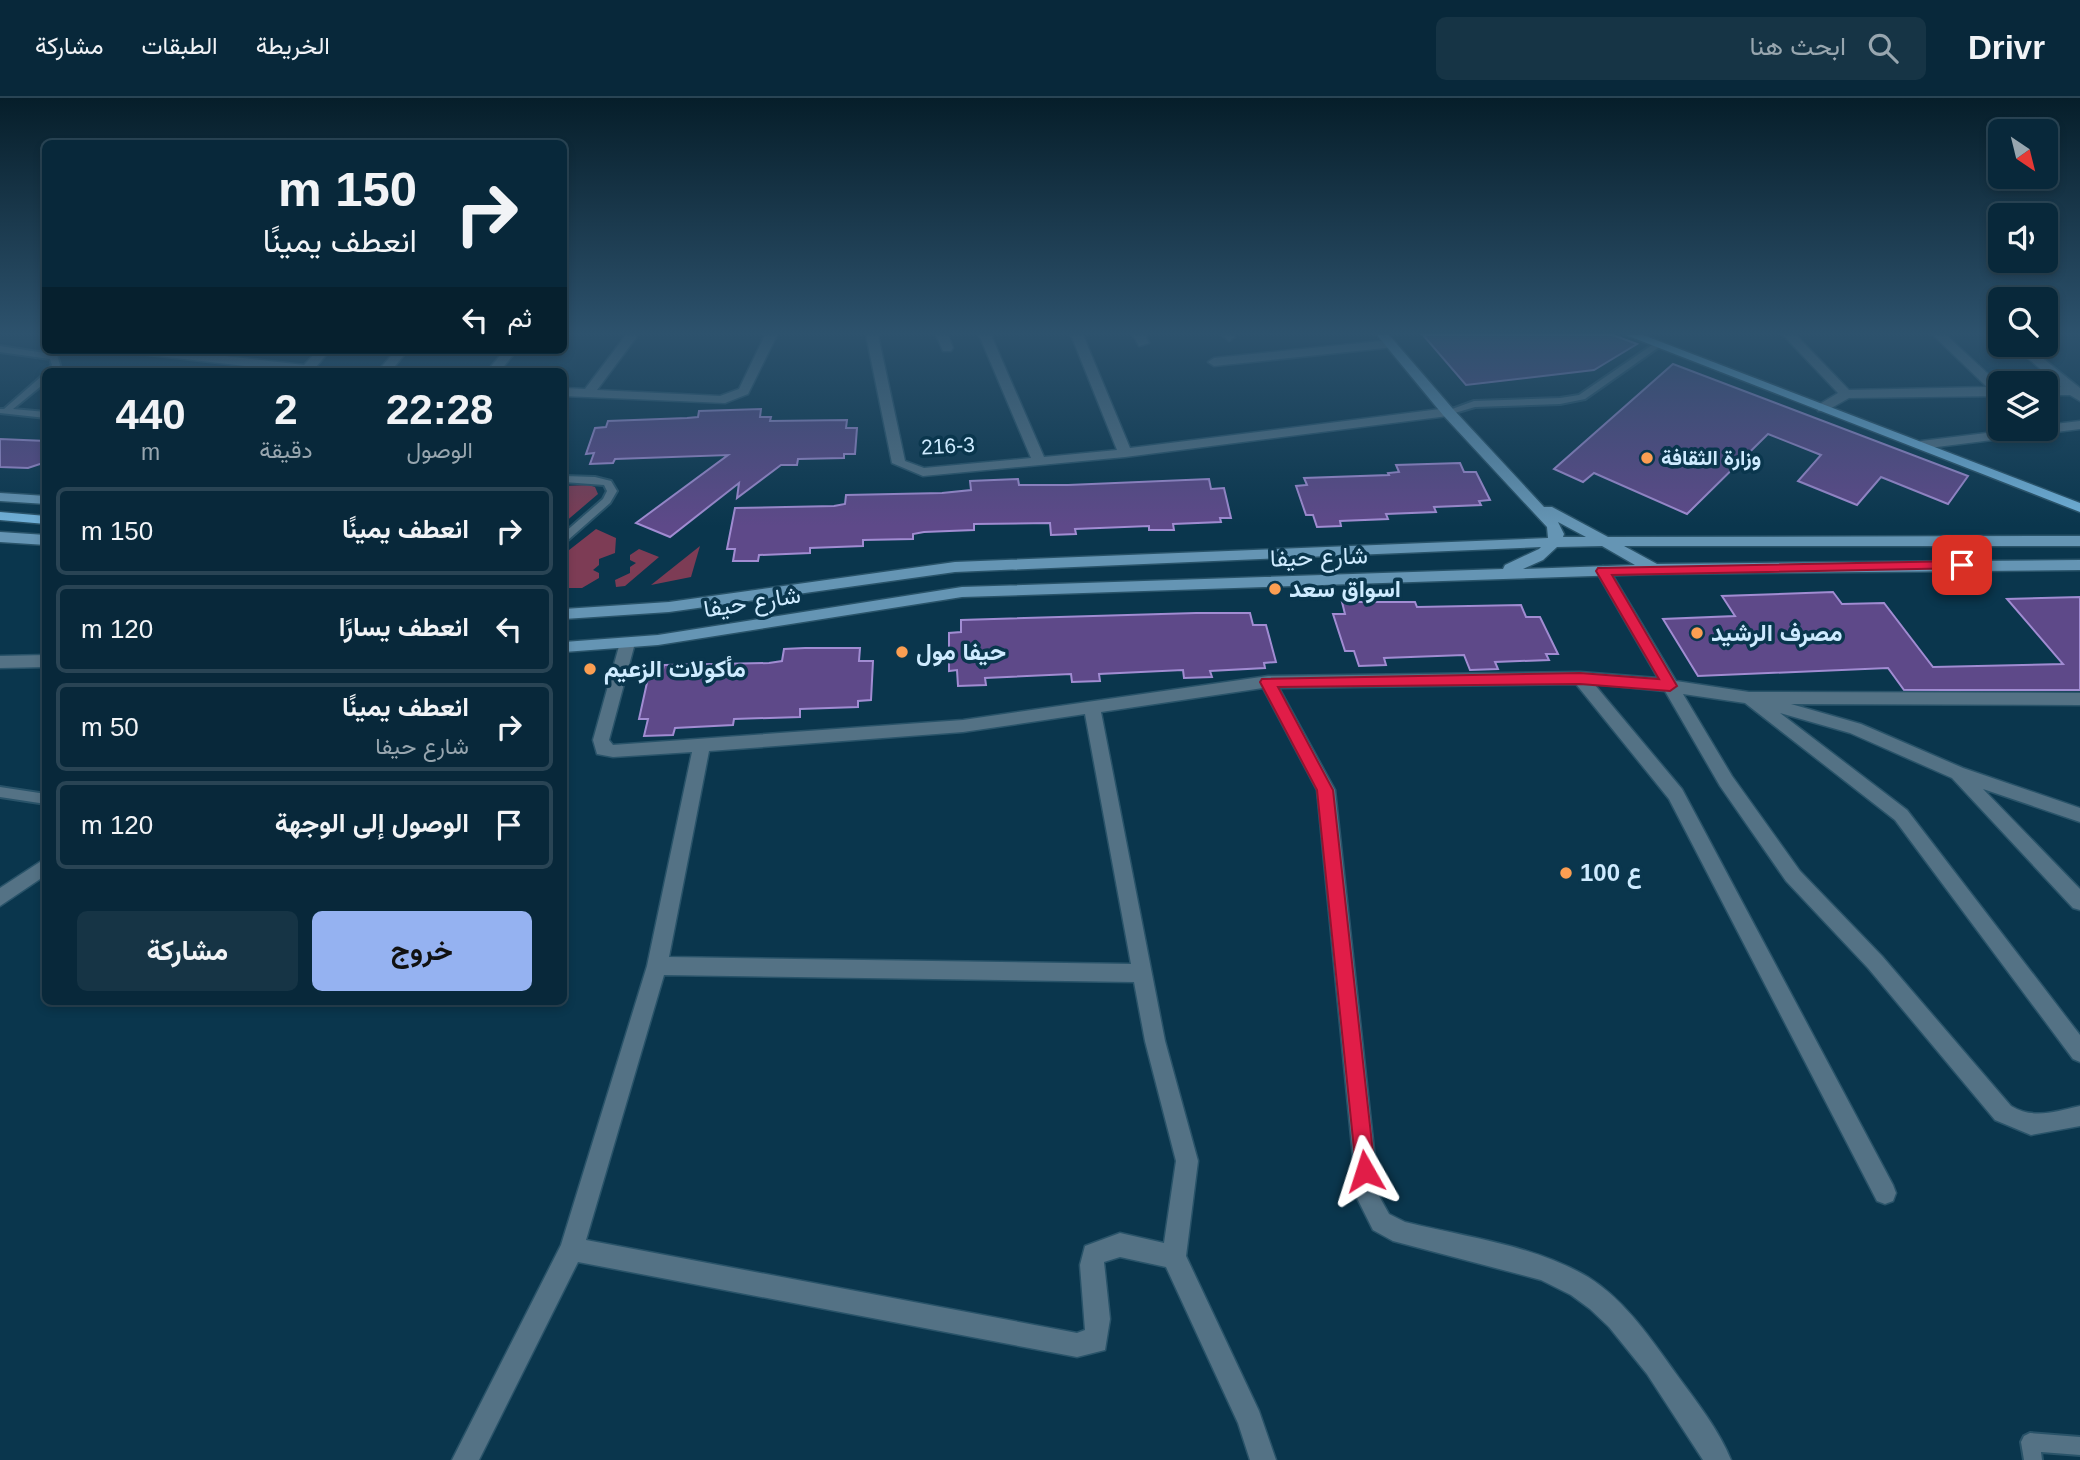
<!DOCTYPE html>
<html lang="ar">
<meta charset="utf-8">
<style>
body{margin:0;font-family:Arial,Vazirmatn,sans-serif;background:#163445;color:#f1f3f6;direction:rtl;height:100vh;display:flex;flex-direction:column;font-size:26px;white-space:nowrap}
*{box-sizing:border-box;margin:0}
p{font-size:23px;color:#98a6af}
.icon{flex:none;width:38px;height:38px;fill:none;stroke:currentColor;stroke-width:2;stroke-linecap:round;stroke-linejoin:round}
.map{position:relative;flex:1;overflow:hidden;direction:ltr}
.panel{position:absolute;left:42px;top:270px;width:525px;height:637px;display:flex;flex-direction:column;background:#08283a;border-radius:10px;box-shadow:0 4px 10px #0003,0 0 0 2px #294454;direction:rtl}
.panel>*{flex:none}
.top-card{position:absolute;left:42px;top:42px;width:525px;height:214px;border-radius:10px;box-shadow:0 4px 10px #0003,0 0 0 2px #294454;direction:rtl;background:#08283a;color:#f1f3f6;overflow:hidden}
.needle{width:46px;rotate:145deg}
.fabs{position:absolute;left:1988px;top:21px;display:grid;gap:14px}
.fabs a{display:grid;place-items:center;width:70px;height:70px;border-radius:10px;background:#08283a;box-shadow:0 4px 10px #0003,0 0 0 2px #294454;font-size:35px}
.pin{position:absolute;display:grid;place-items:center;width:60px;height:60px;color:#fff;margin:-30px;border-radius:14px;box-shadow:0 4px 10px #0006}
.me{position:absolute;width:77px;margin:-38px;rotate:354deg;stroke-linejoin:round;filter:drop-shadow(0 0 5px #0008)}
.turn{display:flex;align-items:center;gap:24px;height:147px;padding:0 35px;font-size:32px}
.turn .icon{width:91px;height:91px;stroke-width:2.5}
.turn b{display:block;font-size:49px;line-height:60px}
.then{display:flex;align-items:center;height:66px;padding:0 35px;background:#0003;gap:14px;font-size:26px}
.eta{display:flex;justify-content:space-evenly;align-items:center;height:119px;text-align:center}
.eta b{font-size:42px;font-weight:700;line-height:49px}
.primary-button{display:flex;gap:14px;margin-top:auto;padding:14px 35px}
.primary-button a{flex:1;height:80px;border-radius:10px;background:#95b2f1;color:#111;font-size:28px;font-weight:700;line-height:80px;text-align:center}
.primary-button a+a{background:#163445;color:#f1f3f6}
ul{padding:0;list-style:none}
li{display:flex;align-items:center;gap:21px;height:88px;margin:0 14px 10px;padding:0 21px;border:4px solid #294454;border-radius:10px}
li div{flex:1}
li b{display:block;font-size:26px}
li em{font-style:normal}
header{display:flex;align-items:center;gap:42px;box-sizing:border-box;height:98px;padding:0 35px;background:#08283a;border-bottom:2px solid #294454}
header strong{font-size:33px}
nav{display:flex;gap:38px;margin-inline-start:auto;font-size:24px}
.search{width:490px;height:63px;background:#163445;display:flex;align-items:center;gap:18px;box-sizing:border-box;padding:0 24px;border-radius:10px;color:#98a6af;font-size:26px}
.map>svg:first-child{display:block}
.green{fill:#7d3c55}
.building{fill:#5e4989;stroke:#a18cd2;stroke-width:2}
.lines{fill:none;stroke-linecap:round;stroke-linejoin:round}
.lane-casing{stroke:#295369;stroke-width:4}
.street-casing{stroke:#295369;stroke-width:3}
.secondary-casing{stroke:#295369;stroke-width:3}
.primary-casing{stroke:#295369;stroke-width:3}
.lane{fill:#547285;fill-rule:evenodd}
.street{fill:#547285;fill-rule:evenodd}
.secondary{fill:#6595b4;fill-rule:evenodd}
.primary{fill:#71b1d9;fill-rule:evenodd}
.route{fill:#e11d48;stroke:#92132f;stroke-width:2}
.poi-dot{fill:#fb9e52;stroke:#0a364d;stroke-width:2.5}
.labels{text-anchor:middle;stroke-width:7;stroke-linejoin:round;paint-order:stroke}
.far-street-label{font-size:21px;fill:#ceebff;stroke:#0a364d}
.far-poi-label{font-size:21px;font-weight:bold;fill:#ceebff;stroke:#0a364d;text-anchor:start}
.street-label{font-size:24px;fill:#ceebff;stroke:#0a364d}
.poi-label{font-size:24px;font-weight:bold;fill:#ceebff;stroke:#0a364d;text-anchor:start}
</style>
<header>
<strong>Drivr</strong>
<div class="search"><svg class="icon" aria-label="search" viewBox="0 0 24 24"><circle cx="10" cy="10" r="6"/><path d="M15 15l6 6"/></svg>ابحث هنا</div>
<nav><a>الخريطة</a><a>الطبقات</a><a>مشاركة</a></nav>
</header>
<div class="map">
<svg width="2080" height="1362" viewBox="0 0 2080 1362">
<rect width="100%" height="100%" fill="#0a364d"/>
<g class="green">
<path d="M 589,387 L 595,389 L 598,396 L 564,425 L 564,388 Z"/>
<path d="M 596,431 L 616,440 L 615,455 L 599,461 L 599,467 L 593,472 L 599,475 L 599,480 L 582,490 L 564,490 L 564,456 Z"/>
<path d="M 700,448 L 691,479 L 651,487 Z"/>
<path d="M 639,451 L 659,459 L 625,488 L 616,489 L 615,482 L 630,475 L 630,469 L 636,465 L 630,462 L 630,457 Z"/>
</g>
<g class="building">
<path d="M 1423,237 L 1613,237 L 1637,246 L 1594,272 L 1466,287 Z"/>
<path d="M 1673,266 L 1968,378 L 1948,406 L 1881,379 L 1857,407 L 1798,383 L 1821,357 L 1768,336 L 1687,416 L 1594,375 L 1583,384 L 1554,371 Z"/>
<path d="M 761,311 L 760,319 L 771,319 L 770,323 L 847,322 L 846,330 L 857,330 L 855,356 L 844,356 L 844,360 L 798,361 L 797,367 L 781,367 L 737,400 L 739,385 L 670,439 L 636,425 L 728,357 L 615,361 L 613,365 L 590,366 L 594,355 L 586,356 L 595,330 L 606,329 L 608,323 L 687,320 L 698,319 L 699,313 Z"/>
<path d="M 0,341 L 46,343 L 46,364 L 28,370 L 0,369 Z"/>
<path d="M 1460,365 L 1464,374 L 1476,374 L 1490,402 L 1479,403 L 1481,407 L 1434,409 L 1436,414 L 1386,416 L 1388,421 L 1340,423 L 1341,428 L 1317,429 L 1313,417 L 1306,417 L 1296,388 L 1307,387 L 1304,380 L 1389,377 L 1388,375 L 1399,374 L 1396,367 Z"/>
<path d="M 1018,381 L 1019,387 L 1068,387 L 1209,381 L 1211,391 L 1224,390 L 1231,420 L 1220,420 L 1221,424 L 1173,426 L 1174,432 L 1149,432 L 1149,428 L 1075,431 L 1076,436 L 1051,437 L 1050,425 L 974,426 L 974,432 L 924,434 L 913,436 L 913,441 L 863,442 L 863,448 L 810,450 L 810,455 L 759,457 L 758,463 L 733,463 L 735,451 L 727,451 L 735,410 L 834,408 L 845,406 L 846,397 L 942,395 L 971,392 L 970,383 Z"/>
<path d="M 1833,494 L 1842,506 L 1884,505 L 1933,569 L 2063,566 L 2007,501 L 2080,499 L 2080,592 L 1904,592 L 1888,570 L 1698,578 L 1663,521 L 1735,518 L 1722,498 Z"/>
<path d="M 1342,504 L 1415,504 L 1417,509 L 1521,507 L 1526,519 L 1540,519 L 1558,556 L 1546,556 L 1549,562 L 1495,564 L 1498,571 L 1470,572 L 1464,557 L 1384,560 L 1386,567 L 1359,568 L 1354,553 L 1345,553 L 1333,516 L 1345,516 Z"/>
<path d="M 1196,515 L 1250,515 L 1253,527 L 1266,527 L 1276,564 L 1264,565 L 1265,570 L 1210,573 L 1212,579 L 1184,580 L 1183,572 L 1099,576 L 1100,583 L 1072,584 L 1071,576 L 985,580 L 986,587 L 958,588 L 957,572 L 949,573 L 949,535 L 961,534 L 961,522 Z"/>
<path d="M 805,550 L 860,550 L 859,563 L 873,563 L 871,602 L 858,603 L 858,609 L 800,611 L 800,619 L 734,621 L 733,627 L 675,630 L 673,637 L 644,638 L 648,621 L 639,621 L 648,580 L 661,580 L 664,567 L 769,565 L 782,563 L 784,551 Z"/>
</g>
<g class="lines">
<defs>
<g id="lane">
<path d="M 1655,245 L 1662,247 L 1585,301 L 1560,306 L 1475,309 L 1448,317 L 1444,314 L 1474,303 L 1560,300 L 1579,297 Z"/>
<path d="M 0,248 L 57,257 L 60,267 L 56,273 L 47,273 L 52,267 L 50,261 L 0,254 Z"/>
<path d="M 43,277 L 46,277 L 46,284 L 13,311 L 46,314 L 46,320 L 0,315 L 0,311 L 4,311 Z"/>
<path d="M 564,378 L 595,379 L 611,383 L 617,393 L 610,405 L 568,442 L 564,443 L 564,435 L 603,401 L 607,393 L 604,387 L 564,384 Z"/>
<path d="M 0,689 L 46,696 L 46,706 L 0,699 Z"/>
<path d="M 2030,1335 L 2080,1339 L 2080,1357 L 2041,1354 L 2042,1362 L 2024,1362 L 2021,1344 L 2024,1338 Z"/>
</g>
<g id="street">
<path d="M 626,237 L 638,237 L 597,292 L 720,298 L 739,291 L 765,237 L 777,237 L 748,296 L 725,305 L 564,298 L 564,290 L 585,291 Z"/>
<path d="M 866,237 L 878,237 L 905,363 L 924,370 L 1031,360 L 979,237 L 991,237 L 1044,359 L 1117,352 L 1071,237 L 1083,237 L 1130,350 L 1448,310 L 1454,314 L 1448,318 L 1125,359 L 923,378 L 892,365 Z"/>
<path d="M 936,237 L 948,237 L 953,250 L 951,253 L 943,253 Z"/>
<path d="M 1133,237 L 1145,237 L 1149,245 L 1139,248 Z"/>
<path d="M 1222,237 L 1234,237 L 1235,239 L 1229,243 Z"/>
<path d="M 1783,237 L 1796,237 L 1849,292 L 1987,289 L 1933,237 L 1946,237 L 2000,287 L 2000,298 L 1849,300 L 1826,313 L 1818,313 L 1818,307 L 1838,295 Z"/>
<path d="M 1391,242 L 1397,246 L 1395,249 L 1214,268 L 1208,264 L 1214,260 Z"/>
<path d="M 2013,247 L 2026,247 L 2080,290 L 2080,303 L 2070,297 L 2046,297 L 2046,289 L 2061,289 Z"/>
<path d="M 135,252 L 172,252 L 304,267 L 318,252 L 330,252 L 316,269 L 326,273 L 289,273 L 141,256 Z"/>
<path d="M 396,252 L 408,252 L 391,273 L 378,273 Z"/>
<path d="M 505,252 L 517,252 L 500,273 L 487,273 Z"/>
<path d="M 2080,323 L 2080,331 L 1921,351 L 1914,347 L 1921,343 L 2019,331 L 2046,331 L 2046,327 Z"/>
<path d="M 1603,468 L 1610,473 L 1676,583 L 1749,594 L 2080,595 L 2080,607 L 1791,606 L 1861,626 L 1963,670 L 2080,710 L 2080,724 L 1983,691 L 2080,791 L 2080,812 L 2073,810 L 1952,680 L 1850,635 L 1780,615 L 1907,712 L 2080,937 L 2080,964 L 2073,961 L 1895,722 L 1745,605 L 1683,596 L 1732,678 L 1800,773 L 1882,858 L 2011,1008 C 2034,1022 2056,1013 2080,1008 L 2080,1028 L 2031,1037 L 1995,1022 L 1868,870 L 1786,783 L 1720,688 L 1665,593 L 1594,586 L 1682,691 L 1893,1087 L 1896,1095 L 1893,1103 L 1885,1106 L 1877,1103 L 1669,701 L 1576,586 L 1279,590 L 1335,692 L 1379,1098 L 1389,1116 L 1405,1124 C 1465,1139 1534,1147 1588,1179 C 1625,1202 1652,1242 1677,1277 C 1696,1303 1719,1332 1731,1362 L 1703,1362 L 1647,1276 L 1609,1229 L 1590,1211 L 1571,1197 L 1541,1182 L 1393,1143 L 1373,1132 L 1357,1100 L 1317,692 L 1263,590 L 1101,614 L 1165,943 L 1198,1063 L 1186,1158 L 1259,1313 L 1276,1362 L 1250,1362 L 1238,1325 L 1166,1169 L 1120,1159 L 1104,1164 L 1110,1221 L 1105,1252 L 1077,1259 L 578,1164 L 479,1362 L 452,1362 L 561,1147 L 647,868 L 692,654 L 613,659 L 597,656 L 593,642 L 621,541 L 633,541 L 635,545 L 609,642 L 613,647 L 963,622 L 1268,578 L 1580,574 L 1658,580 L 1596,473 ZM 1085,616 L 1131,866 L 669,859 L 709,653 L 963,634 ZM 664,877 L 1134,884 L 1145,943 L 1176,1063 L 1164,1145 L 1120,1135 L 1085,1148 L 1080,1167 L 1085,1232 L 1077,1235 L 586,1142 Z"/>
<path d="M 46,557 L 46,569 L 0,570 L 0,558 Z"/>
<path d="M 46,760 L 46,777 L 0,808 L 0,790 Z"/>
</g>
<g id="secondary">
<path d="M 1377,237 L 1389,237 L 1453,311 L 1544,409 L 1552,409 L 1608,439 L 2080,438 L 2080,448 L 1624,448 L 1657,466 L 2080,462 L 2080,472 L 1654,476 L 962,499 L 658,547 L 564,554 L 564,544 L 658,537 L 962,489 L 1503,471 L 1505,467 L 1539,451 L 1541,449 L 955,474 L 669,514 L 564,521 L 564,511 L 669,504 L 955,464 L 1548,440 L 1547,429 L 1443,317 ZM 1558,424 L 1586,439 L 1563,439 L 1564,436 ZM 1602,448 L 1635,467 L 1523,471 L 1543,462 L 1557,449 Z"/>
<path d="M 0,395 L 46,398 L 46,406 L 0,403 Z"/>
<path d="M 0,434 L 46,437 L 46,447 L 0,444 Z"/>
</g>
<g id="primary">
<path d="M 1626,237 L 1643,237 L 2080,405 L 2080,414 Z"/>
<path d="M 0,414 L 46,418 L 46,426 L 0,422 Z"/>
</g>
</defs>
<use href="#lane" class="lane-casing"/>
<use href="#street" class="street-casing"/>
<use href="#secondary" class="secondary-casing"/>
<use href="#primary" class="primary-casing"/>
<use href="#lane" class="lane"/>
<use href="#street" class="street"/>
<use href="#secondary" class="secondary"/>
<use href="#primary" class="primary"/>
</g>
<linearGradient id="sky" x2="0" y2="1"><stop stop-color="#061e2a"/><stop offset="0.55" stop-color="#2d526d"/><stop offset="1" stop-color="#2d526d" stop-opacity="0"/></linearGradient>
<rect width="2080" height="428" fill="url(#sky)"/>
<path class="route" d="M 1962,463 L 1967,464 L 1967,470 L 1612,477 L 1677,588 L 1670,593 L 1580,586 L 1278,589 L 1333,692 L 1375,1073 L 1372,1080 L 1365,1083 L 1357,1080 L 1317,692 L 1260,584 L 1262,581 L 1580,575 L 1659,581 L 1596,473 L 1598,470 Z"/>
<g class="poi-dot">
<circle cx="1647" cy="360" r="7"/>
<circle cx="1275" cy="491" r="7"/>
<circle cx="1697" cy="535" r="7"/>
<circle cx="902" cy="554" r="7"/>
<circle cx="590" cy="571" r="7"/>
<circle cx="1566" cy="775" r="7"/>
</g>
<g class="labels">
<g class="far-street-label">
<text transform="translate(948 348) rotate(-3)" y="7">216-3</text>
</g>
<g class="far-poi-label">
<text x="1661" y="367">وزارة الثقافة</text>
</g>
<g class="street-label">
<text transform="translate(1319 459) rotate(-2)" y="8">شارع حيفا</text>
<text transform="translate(752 504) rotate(-9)" y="8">شارع حيفا</text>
</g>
<g class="poi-label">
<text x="1289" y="499">اسواق سعد</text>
<text x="1711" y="543">مصرف الرشيد</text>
<text x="916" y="562">حيفا مول</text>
<text x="604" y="579">مأكولات الزعيم</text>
<text x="1580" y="783">100 ع</text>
</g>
</g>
</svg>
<div class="fabs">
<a><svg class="needle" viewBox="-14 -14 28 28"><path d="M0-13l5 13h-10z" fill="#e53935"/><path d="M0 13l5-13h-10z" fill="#98a6af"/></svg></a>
<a><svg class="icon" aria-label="sound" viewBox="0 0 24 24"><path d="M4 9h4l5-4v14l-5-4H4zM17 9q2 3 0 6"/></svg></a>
<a><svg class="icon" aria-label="search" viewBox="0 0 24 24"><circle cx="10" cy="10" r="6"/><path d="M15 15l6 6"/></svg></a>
<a><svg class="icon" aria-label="layers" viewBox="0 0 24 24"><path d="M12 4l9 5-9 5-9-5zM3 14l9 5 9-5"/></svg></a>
</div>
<div class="pin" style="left:1962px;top:467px;background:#d93025"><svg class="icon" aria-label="arrive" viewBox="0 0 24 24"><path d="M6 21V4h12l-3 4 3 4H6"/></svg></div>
<svg class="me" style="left:1365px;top:1073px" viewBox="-20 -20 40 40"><path d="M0-17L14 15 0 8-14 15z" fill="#e11d48" stroke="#fff" stroke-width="4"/></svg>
<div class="top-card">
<div class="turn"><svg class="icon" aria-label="right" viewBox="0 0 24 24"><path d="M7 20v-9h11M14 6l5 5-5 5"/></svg><div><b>150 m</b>انعطف يمينًا</div></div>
<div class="then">ثم<svg class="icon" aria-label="left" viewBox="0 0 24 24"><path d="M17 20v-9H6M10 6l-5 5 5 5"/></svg></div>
</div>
<section class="panel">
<div class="eta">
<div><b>22:28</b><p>الوصول</p></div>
<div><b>2</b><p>دقيقة</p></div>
<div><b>440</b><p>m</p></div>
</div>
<ul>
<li><svg class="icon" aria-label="right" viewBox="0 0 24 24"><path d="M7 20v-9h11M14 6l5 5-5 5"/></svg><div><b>انعطف يمينًا</b></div><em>150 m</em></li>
<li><svg class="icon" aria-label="left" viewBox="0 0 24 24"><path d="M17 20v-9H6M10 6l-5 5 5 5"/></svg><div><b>انعطف يسارًا</b></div><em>120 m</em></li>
<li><svg class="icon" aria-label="right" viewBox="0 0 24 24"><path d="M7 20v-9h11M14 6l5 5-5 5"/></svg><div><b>انعطف يمينًا</b><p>شارع حيفا</p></div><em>50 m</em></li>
<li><svg class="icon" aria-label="arrive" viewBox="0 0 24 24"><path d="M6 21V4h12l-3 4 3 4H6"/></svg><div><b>الوصول إلى الوجهة</b></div><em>120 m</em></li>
</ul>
<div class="primary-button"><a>خروج</a><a>مشاركة</a></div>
</section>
</div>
